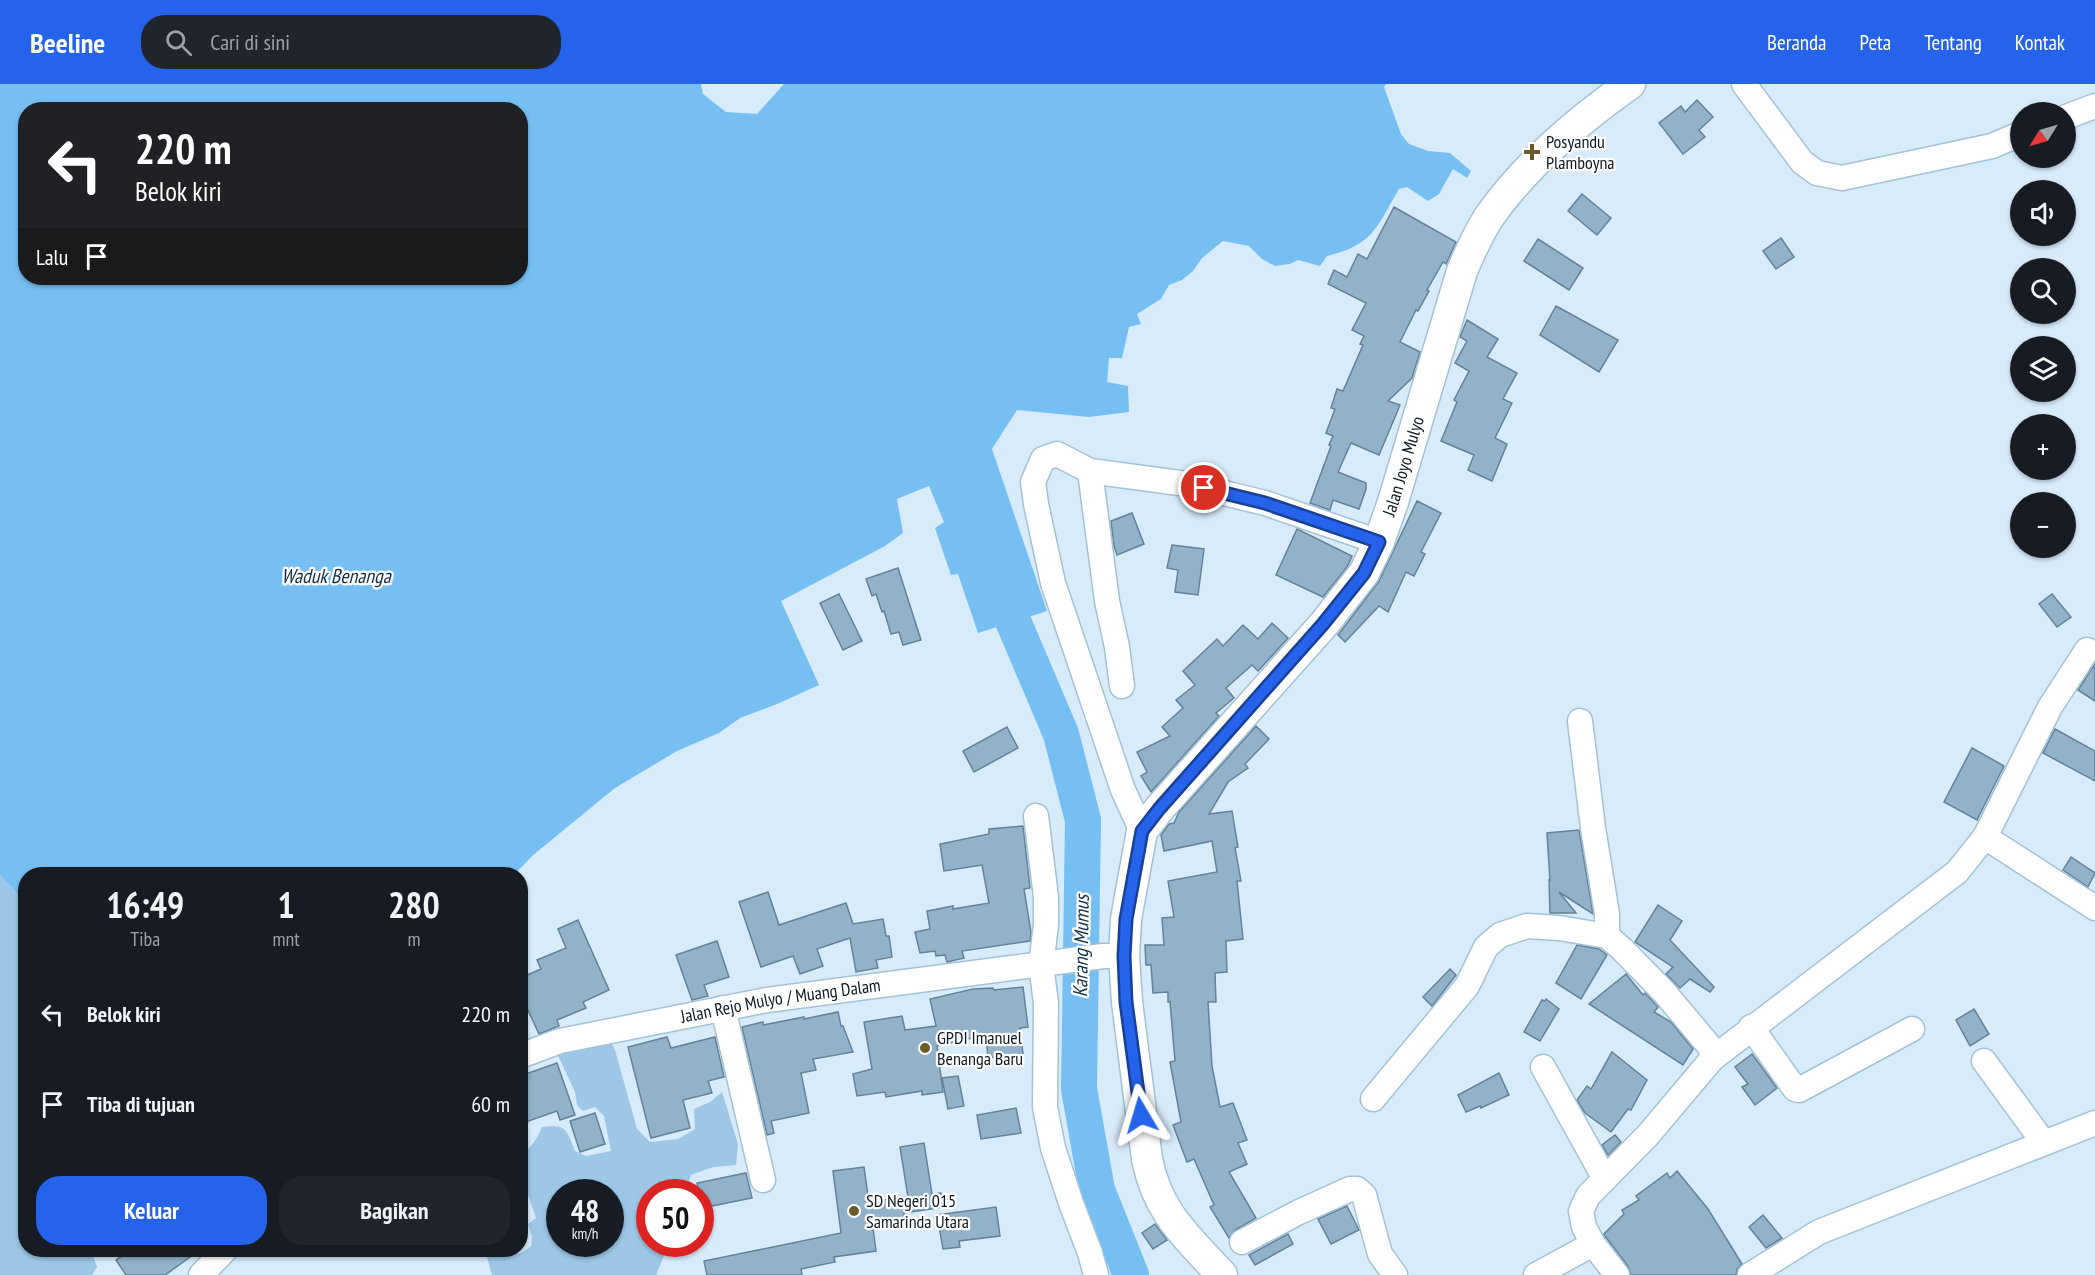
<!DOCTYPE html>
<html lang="id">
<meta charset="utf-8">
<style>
body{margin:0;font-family:"PT Sans Narrow",sans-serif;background:#20242c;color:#f1f3f6;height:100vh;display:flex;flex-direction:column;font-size:22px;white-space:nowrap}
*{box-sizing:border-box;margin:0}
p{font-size:20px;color:#9ea1a6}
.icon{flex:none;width:33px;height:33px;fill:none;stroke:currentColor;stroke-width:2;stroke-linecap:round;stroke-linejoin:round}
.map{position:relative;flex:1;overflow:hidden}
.side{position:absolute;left:18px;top:783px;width:510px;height:390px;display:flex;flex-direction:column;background:#171b24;border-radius:24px;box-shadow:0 2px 4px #0004}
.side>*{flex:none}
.top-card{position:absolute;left:18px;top:18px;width:510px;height:183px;border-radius:24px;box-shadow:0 2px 4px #0004;background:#202124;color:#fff;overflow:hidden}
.needle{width:39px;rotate:233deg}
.buttons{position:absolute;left:2010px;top:18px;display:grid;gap:12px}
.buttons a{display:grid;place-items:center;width:66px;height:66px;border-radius:50%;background:#171b24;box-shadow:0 2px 4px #0004;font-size:30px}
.speed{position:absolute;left:546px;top:1095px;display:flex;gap:12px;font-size:30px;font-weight:700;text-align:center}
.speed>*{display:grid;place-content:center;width:78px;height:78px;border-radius:50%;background:#171b24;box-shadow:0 2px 4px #0004;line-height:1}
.speed small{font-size:15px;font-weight:400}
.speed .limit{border:9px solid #d22;background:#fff;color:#111}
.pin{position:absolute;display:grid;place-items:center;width:51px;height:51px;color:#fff;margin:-26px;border:3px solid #fff;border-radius:50%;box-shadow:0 2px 6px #0007}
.me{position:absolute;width:66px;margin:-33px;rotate:353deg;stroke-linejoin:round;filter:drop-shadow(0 0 4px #0008)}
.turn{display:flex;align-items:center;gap:21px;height:126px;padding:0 18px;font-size:27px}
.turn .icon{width:78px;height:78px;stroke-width:2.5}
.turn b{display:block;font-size:42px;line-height:51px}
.then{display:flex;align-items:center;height:57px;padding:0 18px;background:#0003;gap:12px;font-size:22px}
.eta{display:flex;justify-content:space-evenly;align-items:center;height:102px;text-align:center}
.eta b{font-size:36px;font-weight:700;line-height:42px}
.cta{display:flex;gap:12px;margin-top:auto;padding:12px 18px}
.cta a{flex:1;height:69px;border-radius:24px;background:#2563eb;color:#fff;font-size:24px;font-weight:700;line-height:69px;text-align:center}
.cta a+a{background:#20242c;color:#f1f3f6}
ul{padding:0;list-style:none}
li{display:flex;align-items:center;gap:18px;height:90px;padding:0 18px}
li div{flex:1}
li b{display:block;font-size:22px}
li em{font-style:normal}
header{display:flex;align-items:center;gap:36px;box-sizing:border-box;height:84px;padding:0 30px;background:#2563eb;color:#fff}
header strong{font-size:28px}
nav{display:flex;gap:33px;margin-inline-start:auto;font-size:21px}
.search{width:420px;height:54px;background:#20242c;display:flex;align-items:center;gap:15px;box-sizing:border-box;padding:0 21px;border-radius:24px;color:#9ea1a6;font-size:22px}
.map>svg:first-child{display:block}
.green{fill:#9cc7e7;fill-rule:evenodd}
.water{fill:#76bff3;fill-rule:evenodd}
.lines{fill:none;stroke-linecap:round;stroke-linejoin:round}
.river{stroke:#76bff3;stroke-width:36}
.building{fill:#92b2c9;stroke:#648298;stroke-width:1.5}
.minor-casing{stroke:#a2c2d9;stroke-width:27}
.major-casing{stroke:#a2c2d9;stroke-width:33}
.minor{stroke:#fff;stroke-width:24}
.major{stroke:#fff;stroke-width:30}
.route-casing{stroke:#184099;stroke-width:15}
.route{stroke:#2563eb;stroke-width:10}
.poi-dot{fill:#6c5b29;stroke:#fff;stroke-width:2}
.labels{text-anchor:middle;stroke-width:4.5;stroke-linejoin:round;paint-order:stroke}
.poi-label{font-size:18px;fill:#0e1a22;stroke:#fff;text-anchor:start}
.street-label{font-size:18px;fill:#0e1a22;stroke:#fff}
.water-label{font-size:20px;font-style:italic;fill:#113146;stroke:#fff}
</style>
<header>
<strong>Beeline</strong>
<div class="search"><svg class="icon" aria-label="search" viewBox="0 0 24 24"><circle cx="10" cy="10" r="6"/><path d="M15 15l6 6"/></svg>Cari di sini</div>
<nav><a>Beranda</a><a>Peta</a><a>Tentang</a><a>Kontak</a></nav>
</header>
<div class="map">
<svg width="2095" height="1191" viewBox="0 0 2095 1191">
<rect width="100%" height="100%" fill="#d8ebfa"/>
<g class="green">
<path d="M 0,791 L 25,817 L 26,1166 L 97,1166 L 93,1172 L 97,1183 L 92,1191 L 0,1191 Z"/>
<path d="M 608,953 L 615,966 L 637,1045 L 650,1058 L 678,1055 L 695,1045 L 694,1025 L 710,1018 L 722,1008 L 738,1060 L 736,1081 L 713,1083 L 691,1091 L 685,1108 L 650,1108 L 650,1160 L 664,1160 L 666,1167 L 656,1191 L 492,1191 L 487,1173 L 521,1169 L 531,1162 L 532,1153 L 528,1140 L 536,1134 L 528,1111 L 521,1104 L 521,1069 C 531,1065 538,1053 542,1043 C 567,1040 566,1045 575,1067 L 586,1072 L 611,1067 L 604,1032 L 595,1023 L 583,1027 L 577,1021 L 575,1008 L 556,967 ZM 560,1108 L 610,1108 L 610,1160 L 560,1160 Z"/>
</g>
<path class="water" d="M 0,0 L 701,0 L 703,10 L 726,28 L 757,30 L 784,0 L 1386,0 L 1384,3 L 1401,50 L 1409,60 L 1428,67 L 1450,69 L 1471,87 L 1467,94 L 1453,85 L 1439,110 L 1428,117 L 1407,103 L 1399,105 C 1377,142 1374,161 1327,172 L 1320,182 L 1298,176 L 1290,180 L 1275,182 L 1262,175 L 1249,162 L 1223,157 L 1202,174 L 1193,187 L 1182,196 L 1169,201 L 1161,215 L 1137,230 L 1141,240 L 1129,243 L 1122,274 L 1109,274 L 1107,298 L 1128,302 L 1129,328 L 1089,333 L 1017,326 L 992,365 L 1047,527 L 978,549 L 958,490 L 951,491 L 935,444 L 944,438 L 929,402 L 897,415 L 903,449 L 885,462 L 781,517 L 819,601 L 777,620 L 740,634 L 719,649 L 677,667 L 615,704 L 532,772 L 515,790 L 26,790 L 25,817 L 0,791 ZM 26,26 L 520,26 L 520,194 L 26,194 Z"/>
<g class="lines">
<path class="river" d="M 1013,537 L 1061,650 L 1083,736 L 1079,1005 L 1097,1106 L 1131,1191"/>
</g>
<g class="building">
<path d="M 1697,16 L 1713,33 L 1699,46 L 1705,53 L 1683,70 L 1659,39 L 1681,22 L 1685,28 Z"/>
<path d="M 1582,110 L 1611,134 L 1597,151 L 1568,127 Z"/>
<path d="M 1394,123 L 1456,158 L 1446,180 L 1443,178 L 1427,206 L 1429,207 L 1418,227 L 1416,226 L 1400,258 L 1420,268 L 1412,294 L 1388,317 L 1400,321 L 1379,371 L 1351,359 L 1338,388 L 1366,399 L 1366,405 L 1359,425 L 1333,416 L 1330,426 L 1310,419 L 1331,362 L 1329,361 L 1333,352 L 1326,349 L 1335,325 L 1331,324 L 1337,305 L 1343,307 L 1363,261 L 1360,260 L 1364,252 L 1352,246 L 1366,219 L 1328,200 L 1334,186 L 1347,193 L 1358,170 L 1367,175 Z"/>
<path d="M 1781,154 L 1794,173 L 1776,185 L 1763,167 Z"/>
<path d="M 1538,155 L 1583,184 L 1569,206 L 1524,177 Z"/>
<path d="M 1556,222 L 1618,256 L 1599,288 L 1540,251 Z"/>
<path d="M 1467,236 L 1498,255 L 1487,273 L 1517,289 L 1503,315 L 1512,319 L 1495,354 L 1507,360 L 1492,397 L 1468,386 L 1474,371 L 1441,357 L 1457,318 L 1454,316 L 1469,287 L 1455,279 L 1467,257 L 1460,253 Z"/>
<path d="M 1417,417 L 1441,429 L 1421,468 L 1425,470 L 1414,492 L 1406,488 L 1388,528 L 1379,522 L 1345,558 L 1338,551 L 1379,497 Z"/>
<path d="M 1132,429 L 1144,460 L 1117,471 L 1114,462 L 1111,437 Z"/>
<path d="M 1297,445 L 1352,472 L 1347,483 L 1323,513 L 1276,491 Z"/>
<path d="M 1172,461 L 1204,465 L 1198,511 L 1175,508 L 1178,486 L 1167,484 Z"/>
<path d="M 898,484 L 921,556 L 903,561 L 899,548 L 891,550 L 884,527 L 882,528 L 876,510 L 872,512 L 866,495 Z"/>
<path d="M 839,510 L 862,557 L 843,566 L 820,519 Z"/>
<path d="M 2052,510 L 2071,533 L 2057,543 L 2039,520 Z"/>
<path d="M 1272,539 L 1288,554 L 1258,587 L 1252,581 L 1226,604 L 1234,614 L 1216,629 L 1219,632 L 1151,708 L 1141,692 L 1147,688 L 1137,668 L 1170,652 L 1162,643 L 1183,624 L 1176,616 L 1195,601 L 1183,587 L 1217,555 L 1223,562 L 1243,541 L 1258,555 Z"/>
<path d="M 2095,580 L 2095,617 L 2078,606 Z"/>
<path d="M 1256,642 L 1269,655 L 1245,680 L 1248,684 L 1228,698 L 1209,730 L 1232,727 L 1238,763 L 1235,764 L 1241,797 L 1237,797 L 1243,855 L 1226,857 L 1227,888 L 1215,889 L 1216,918 L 1208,918 L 1212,982 L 1220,1023 L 1233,1019 L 1247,1056 L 1238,1059 L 1247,1080 L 1229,1088 L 1256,1134 L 1235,1146 L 1229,1154 L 1210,1123 L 1214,1121 L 1194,1075 L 1187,1078 L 1173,1041 L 1181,1038 L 1170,978 L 1175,977 L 1170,918 L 1168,918 L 1168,908 L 1153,909 L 1151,881 L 1146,881 L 1145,861 L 1164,861 L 1162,834 L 1174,833 L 1168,797 L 1217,788 L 1212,757 L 1164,767 L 1161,751 L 1169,740 L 1174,739 L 1179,728 Z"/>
<path d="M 1007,643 L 1018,664 L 974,688 L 963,667 Z"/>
<path d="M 2055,645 L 2095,667 L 2095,697 L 2043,669 Z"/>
<path d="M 1972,664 L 2004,682 L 1977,736 L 1944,718 Z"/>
<path d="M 1023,742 L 1030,804 L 1024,805 L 1031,848 L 1030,857 L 962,867 L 964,874 L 947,878 L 945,871 L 936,872 L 935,867 L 920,869 L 915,848 L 930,845 L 927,827 L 953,822 L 953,825 L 989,819 L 982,781 L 944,787 L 940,760 L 989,750 L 989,745 Z"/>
<path d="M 1579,746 L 1593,830 L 1559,808 L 1576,829 L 1550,829 L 1549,795 L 1550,797 L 1547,749 Z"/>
<path d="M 2071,773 L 2095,789 L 2088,803 L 2063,786 Z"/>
<path d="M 768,808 L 779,841 L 846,819 L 853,840 L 883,835 L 886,852 L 889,852 L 892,873 L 876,876 L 878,884 L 856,888 L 850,854 L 817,865 L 823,882 L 800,890 L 793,872 L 761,883 L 739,818 Z"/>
<path d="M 1658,821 L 1682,837 L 1670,856 L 1714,903 L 1710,908 L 1690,895 L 1680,904 L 1666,890 L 1673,883 L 1635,858 Z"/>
<path d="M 578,836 L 609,906 L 583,918 L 586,924 L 557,936 L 559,942 L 539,950 L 525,920 L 520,922 L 520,894 L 541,885 L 537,876 L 566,864 L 558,845 Z"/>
<path d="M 717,857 L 729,893 L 704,901 L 708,912 L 692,916 L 676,871 Z"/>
<path d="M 1577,861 L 1599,865 L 1607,871 L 1581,915 L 1556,899 Z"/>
<path d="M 1450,885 L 1456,891 L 1432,922 L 1423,913 Z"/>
<path d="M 1626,890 L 1643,911 L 1645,909 L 1658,923 L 1654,928 L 1671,938 L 1693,965 L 1683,981 L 1589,920 Z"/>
<path d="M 1023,903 L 1028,943 L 1020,944 L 1023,970 L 988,974 L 986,951 L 937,962 L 943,1008 L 922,1011 L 922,1007 L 886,1013 L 885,1008 L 857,1012 L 853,990 L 872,985 L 864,938 L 902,932 L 905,946 L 936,942 L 930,915 L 973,905 L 993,904 L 994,906 Z"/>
<path d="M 1546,915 L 1559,925 L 1540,957 L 1524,948 L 1542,916 L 1545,917 Z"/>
<path d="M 1974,925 L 1989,950 L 1970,962 L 1956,936 Z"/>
<path d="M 838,928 L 841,942 L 843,942 L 853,968 L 813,975 L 816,986 L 801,989 L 809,1029 L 771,1037 L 774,1049 L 767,1051 L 742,943 L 763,938 L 763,941 L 804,933 L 804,935 Z"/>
<path d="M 667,953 L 671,964 L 715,953 L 724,993 L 708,997 L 712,1009 L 683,1016 L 690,1044 L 651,1054 L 628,963 Z"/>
<path d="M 1612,968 L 1647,996 L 1631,1026 L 1628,1025 L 1611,1048 L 1585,1029 L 1577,1016 L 1587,1002 L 1591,1005 Z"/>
<path d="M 1752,970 L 1777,1004 L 1755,1021 L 1742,1003 L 1748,1000 L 1735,983 Z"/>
<path d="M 557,979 L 575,1031 L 560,1036 L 557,1027 L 520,1040 L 520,992 Z"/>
<path d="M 1499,989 L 1509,1011 L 1481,1024 L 1480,1022 L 1466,1028 L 1458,1011 Z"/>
<path d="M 958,992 L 964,1022 L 948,1025 L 942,994 Z"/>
<path d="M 1016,1024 L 1021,1049 L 981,1055 L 977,1031 Z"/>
<path d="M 595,1029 L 605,1060 L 580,1068 L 570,1037 Z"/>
<path d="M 1615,1051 L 1621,1058 L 1608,1071 L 1602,1061 Z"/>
<path d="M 924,1059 L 932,1110 L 941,1109 L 943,1123 L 904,1129 L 905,1140 L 873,1144 L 876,1167 L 834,1173 L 835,1178 L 801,1185 L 802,1191 L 707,1191 L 704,1177 L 841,1149 L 833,1087 L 864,1083 L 869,1118 L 908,1113 L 900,1063 Z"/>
<path d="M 1677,1087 L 1708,1125 L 1742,1180 L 1737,1185 L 1736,1191 L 1631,1191 L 1628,1182 L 1605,1152 L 1604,1150 L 1624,1130 L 1622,1126 L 1639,1116 L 1636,1112 L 1667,1089 L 1670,1094 Z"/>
<path d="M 746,1089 L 752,1114 L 702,1124 L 697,1099 Z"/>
<path d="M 1347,1122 L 1359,1146 L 1331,1160 L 1318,1135 Z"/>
<path d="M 996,1123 L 1000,1152 L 959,1157 L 960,1163 L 943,1165 L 937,1131 Z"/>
<path d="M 1763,1131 L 1782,1154 L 1766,1164 L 1749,1143 Z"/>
<path d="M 1155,1140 L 1167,1156 L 1153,1165 L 1142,1149 Z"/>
<path d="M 1288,1150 L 1293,1160 L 1255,1181 L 1249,1171 Z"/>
<path d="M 132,1166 L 200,1166 L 165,1191 L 126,1191 L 116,1176 Z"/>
</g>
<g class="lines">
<defs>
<g id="minor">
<path d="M 1744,0 L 1802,78 L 1817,89 L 1842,94 L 1992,62 L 2020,50"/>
<path d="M 2066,33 L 2095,22"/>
<path d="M 1090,387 L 1107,517 L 1117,563 L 1122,602"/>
<path d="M 1580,637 L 1593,744 L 1607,830 L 1607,852"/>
<path d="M 1036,732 L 1046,813 L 1046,841 L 1041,881 L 1046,919 L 1045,1023 L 1053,1064 L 1071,1119 L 1090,1169 L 1096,1191"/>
<path d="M 1142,747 L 1123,706 L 1053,499 L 1036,420 L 1033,398 L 1043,375 L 1057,370 L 1090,387 L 1187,400 L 1265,419 L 1379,458"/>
<path d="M 1985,753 L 2095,824"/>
<path d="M 723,924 L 763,1096"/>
<path d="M 1751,943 L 1795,1005 L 1799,1006 L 1912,945"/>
<path id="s1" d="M 520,972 L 560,957 L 767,916 L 1103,872 L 1124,872"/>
<path d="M 1712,975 L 1957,788 L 1985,753 L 2050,623 L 2087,566"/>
<path d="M 1984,977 L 2044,1059"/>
<path d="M 1543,983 L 1605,1095"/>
<path d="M 1373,1015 L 1467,902 L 1486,863 L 1500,851 L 1527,842 L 1559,844 L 1607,852 L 1622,865 L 1664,908 L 1711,964 L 1712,975 L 1648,1051 L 1588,1112 L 1581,1127 L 1584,1143 L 1593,1160 L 1536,1191"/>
<path d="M 1242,1158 L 1297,1129 L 1350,1105 L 1357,1105 L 1364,1111 L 1380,1170 L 1395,1191"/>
<path d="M 1593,1160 L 1617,1191"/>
<path d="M 201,1191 L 225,1166"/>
<path d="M 1750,1191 L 1819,1148 L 2095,1039"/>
</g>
<g id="major">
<path id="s2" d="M 1222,1191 C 1187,1153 1157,1128 1147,1075 L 1127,918 L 1124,872 L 1126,835 L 1142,747 L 1159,725 L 1324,540 L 1364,489 L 1379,458 L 1393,418 L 1462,187 C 1470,168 1478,150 1489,133 C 1525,81 1579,36 1630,0"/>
</g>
</defs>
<use href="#minor" class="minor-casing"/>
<use href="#major" class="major-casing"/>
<use href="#minor" class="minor"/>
<use href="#major" class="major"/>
</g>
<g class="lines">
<defs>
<path id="route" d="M 1141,1031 L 1126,918 L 1124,872 L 1126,835 L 1142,747 L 1159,725 L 1323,540 L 1364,489 L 1379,458 L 1265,419 L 1204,404"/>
</defs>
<use href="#route" class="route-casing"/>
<use href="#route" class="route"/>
</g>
<g class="poi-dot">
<path d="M1529 59h6v6h6v6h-6v6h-6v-6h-6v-6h6z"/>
<circle cx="925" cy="964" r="6"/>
<circle cx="854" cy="1127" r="6"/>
</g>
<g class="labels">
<g class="poi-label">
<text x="1546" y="64">Posyandu<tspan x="1546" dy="21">Plamboyna</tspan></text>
<text x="937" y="960">GPDI Imanuel<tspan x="937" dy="21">Benanga Baru</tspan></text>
<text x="866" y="1123">SD Negeri 015<tspan x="866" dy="21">Samarinda Utara</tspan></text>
</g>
<g class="street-label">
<text dy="6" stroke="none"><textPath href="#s2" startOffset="926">Jalan Joyo Mulyo</textPath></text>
<text dy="6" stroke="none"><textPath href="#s1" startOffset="267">Jalan Rejo Mulyo / Muang Dalam</textPath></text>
</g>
<g class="water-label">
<text x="336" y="499">Waduk Benanga</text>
<text transform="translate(1081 862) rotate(-89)" y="7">Karang Mumus</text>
</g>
</g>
</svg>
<div class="buttons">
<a><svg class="needle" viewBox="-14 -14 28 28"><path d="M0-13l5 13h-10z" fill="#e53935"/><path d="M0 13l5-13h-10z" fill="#9ea1a6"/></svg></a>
<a><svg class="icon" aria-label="sound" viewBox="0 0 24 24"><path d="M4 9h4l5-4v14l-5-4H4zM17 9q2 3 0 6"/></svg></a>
<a><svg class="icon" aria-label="search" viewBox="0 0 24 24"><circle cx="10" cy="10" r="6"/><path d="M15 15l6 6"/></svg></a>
<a><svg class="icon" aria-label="layers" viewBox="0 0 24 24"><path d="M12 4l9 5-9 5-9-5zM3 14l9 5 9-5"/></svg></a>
<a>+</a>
<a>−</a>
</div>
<div class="speed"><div>48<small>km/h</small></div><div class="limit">50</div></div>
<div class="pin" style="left:1204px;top:404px;background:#d93025"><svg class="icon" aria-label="arrive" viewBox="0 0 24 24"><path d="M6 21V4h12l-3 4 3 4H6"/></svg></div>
<svg class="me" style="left:1141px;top:1031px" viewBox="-20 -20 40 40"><path d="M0-17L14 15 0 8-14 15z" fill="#2563eb" stroke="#fff" stroke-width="4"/></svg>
<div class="top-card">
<div class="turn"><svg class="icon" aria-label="left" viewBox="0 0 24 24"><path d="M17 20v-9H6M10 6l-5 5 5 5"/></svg><div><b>220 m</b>Belok kiri</div></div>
<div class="then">Lalu<svg class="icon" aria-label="arrive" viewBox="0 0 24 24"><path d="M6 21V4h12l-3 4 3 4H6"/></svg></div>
</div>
<section class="side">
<div class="eta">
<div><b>16:49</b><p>Tiba</p></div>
<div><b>1</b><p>mnt</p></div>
<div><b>280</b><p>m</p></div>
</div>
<ul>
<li><svg class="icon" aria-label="left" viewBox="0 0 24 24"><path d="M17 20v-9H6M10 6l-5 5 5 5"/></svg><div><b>Belok kiri</b></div><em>220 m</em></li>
<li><svg class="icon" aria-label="arrive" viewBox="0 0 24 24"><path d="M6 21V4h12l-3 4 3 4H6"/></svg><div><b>Tiba di tujuan</b></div><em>60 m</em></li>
</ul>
<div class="cta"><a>Keluar</a><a>Bagikan</a></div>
</section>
</div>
